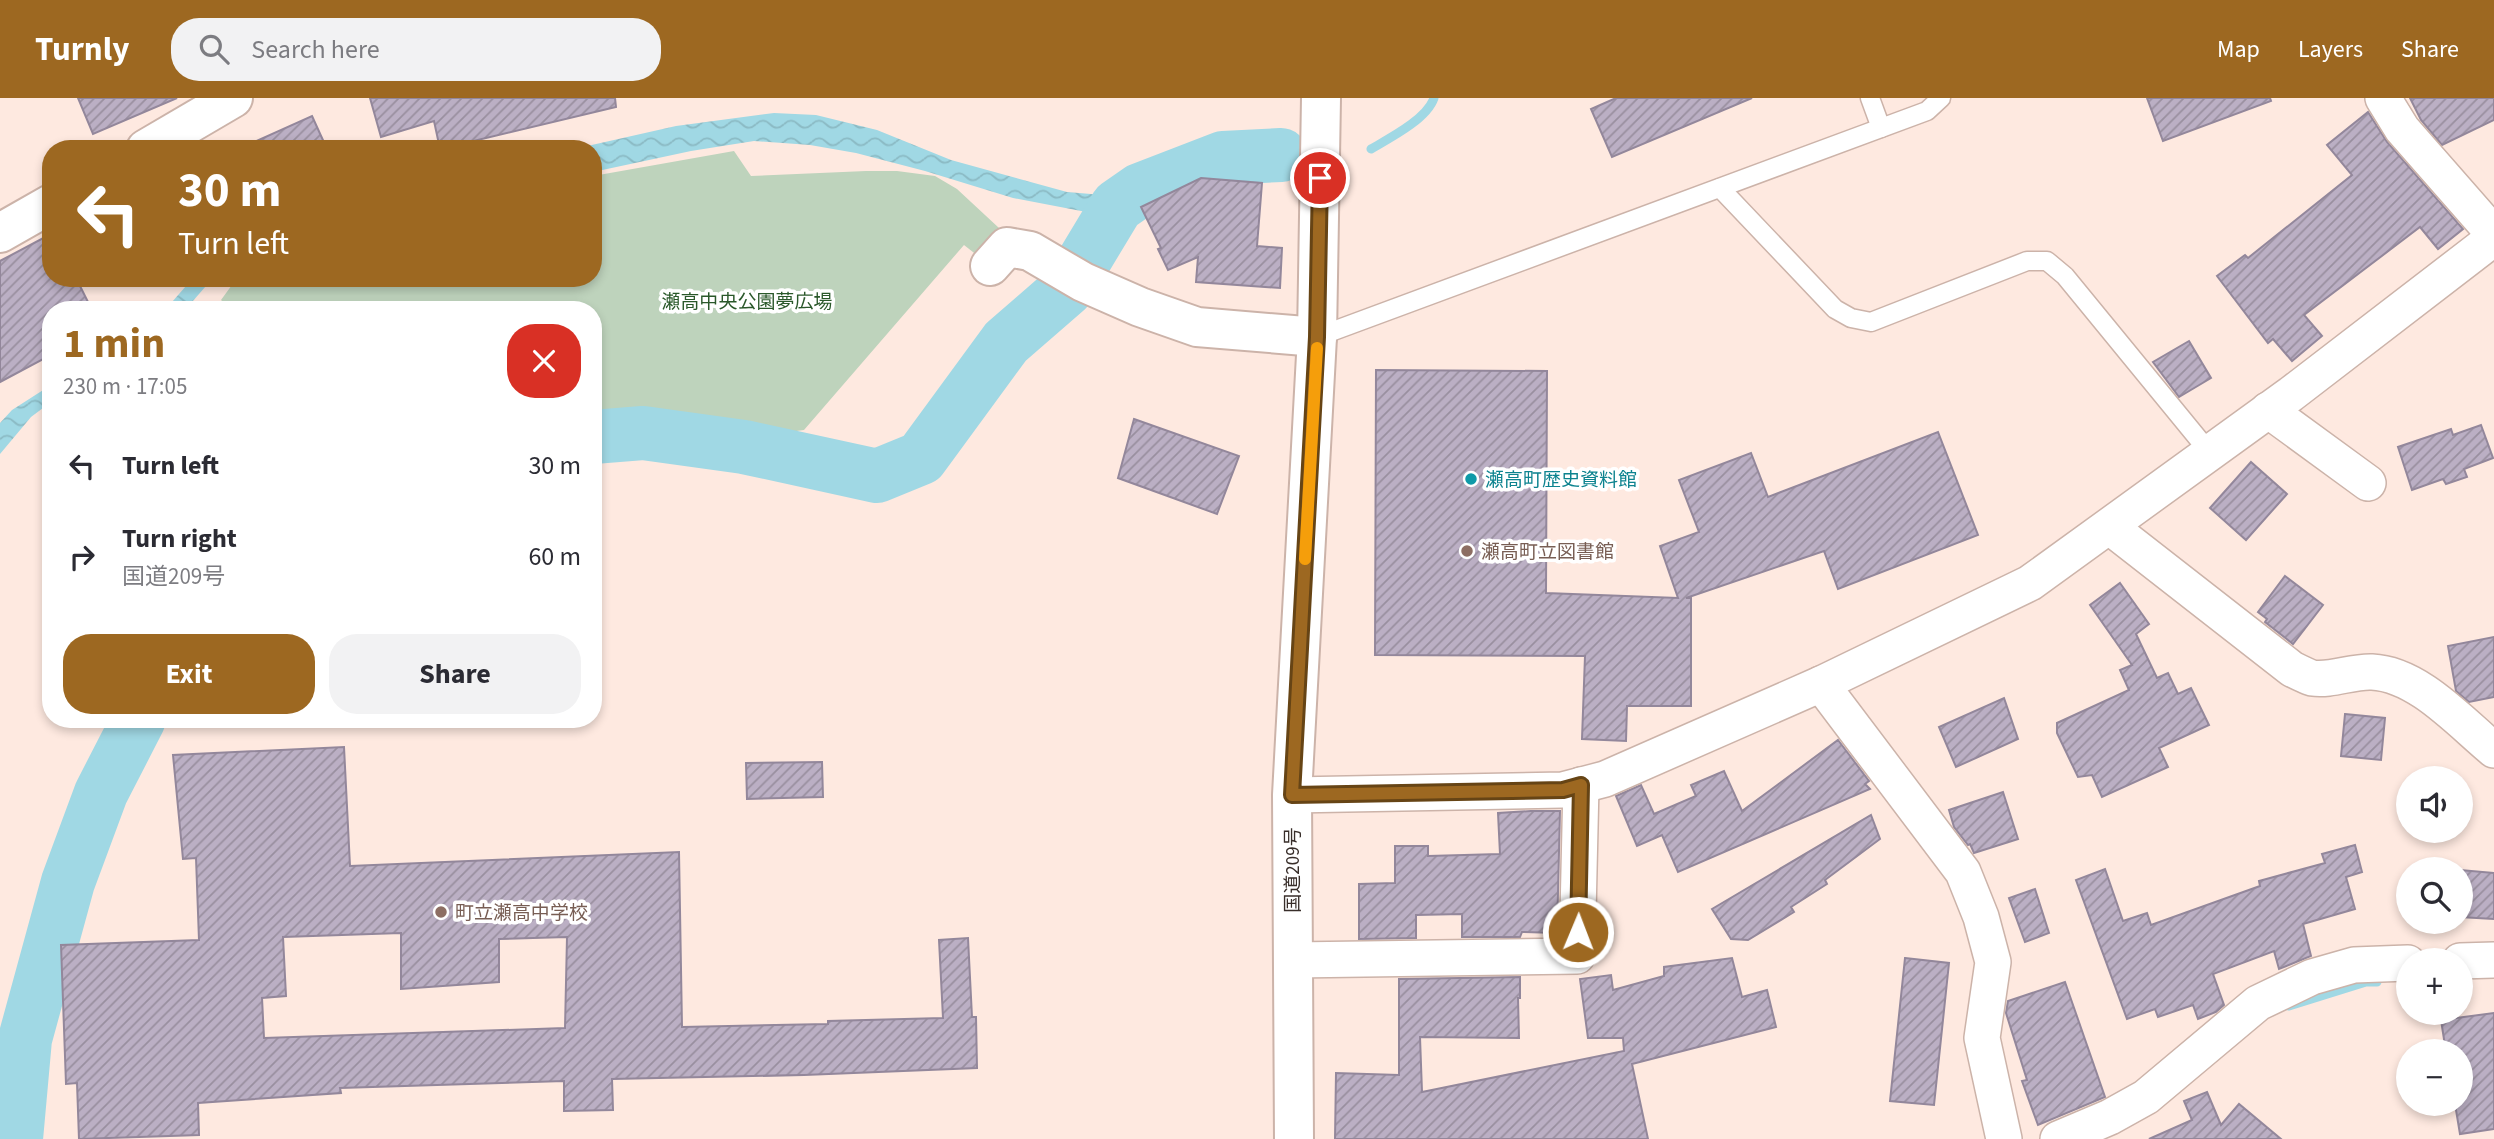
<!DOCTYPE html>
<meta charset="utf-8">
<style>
body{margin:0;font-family:"Source Sans 3","Noto Sans JP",sans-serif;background:#f2f2f3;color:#2b2b33;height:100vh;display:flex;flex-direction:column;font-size:26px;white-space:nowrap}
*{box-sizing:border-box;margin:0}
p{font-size:23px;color:#7c7c81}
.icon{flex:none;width:38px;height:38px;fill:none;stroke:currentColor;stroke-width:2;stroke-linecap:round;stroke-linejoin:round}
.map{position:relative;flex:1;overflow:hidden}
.sheet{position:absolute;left:42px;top:203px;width:560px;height:427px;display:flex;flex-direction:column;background:#fff;border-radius:28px;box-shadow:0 4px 10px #0003}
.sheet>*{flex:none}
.guide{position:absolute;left:42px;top:42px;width:560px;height:147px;border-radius:28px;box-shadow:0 4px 10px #0003;background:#9d6821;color:#fff;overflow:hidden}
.tools{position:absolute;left:2396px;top:668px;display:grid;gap:14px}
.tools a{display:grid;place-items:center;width:77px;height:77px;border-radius:50%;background:#fff;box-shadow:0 4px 10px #0003;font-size:35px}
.pin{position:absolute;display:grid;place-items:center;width:60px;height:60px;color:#fff;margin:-30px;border:4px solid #fff;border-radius:50%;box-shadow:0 2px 7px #0007}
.me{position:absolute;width:77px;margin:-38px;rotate:1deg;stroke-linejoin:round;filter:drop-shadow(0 0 5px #0008)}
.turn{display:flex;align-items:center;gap:24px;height:147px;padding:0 21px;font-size:32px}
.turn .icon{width:91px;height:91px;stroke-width:2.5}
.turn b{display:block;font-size:49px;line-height:60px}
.round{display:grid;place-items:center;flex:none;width:74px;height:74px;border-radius:28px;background:#f2f2f3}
.head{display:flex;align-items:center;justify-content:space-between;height:119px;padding:0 21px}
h1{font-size:42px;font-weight:700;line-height:52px;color:#9d6821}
.primary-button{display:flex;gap:14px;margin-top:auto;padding:14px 21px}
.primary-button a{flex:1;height:80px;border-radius:28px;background:#9d6821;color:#fff;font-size:28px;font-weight:700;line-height:80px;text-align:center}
.primary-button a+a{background:#f2f2f3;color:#2b2b33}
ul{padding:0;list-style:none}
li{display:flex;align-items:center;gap:21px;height:91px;padding:0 21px}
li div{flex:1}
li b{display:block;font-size:26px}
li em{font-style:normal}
header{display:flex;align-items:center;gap:42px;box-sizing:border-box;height:98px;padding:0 35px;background:#9d6821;color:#fff}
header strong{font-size:33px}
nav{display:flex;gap:38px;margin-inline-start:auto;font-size:24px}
.search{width:490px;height:63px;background:#f2f2f3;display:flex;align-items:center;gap:18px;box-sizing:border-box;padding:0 24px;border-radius:28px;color:#7c7c81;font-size:26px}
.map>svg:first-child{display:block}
.green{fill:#bed3bc}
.water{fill:url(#water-waves)}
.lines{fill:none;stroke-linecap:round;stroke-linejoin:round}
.stream{stroke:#a0d8e4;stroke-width:9}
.river{stroke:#a0d8e4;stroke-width:54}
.building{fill:url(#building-hatch);stroke:#93879b;stroke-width:2;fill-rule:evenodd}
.lane-casing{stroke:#ccb3a9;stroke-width:21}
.street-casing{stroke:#ccb3a9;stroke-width:38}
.secondary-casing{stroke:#ccb3a9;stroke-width:42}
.highway-casing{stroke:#ccb3a9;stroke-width:42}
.lane{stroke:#fff;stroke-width:18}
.street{stroke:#fff;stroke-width:35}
.secondary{stroke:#fff;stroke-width:38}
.highway{stroke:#fff;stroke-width:38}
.route-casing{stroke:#664415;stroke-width:18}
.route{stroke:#9d6821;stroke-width:12}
.slow{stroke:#f59e0b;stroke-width:12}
.culture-dot{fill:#0f9aa8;stroke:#fff;stroke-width:2.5}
.education-dot{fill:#8d6e63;stroke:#fff;stroke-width:2.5}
.labels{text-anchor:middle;stroke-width:7;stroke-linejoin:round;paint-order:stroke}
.park-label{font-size:19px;fill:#2a582a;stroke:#fff}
.culture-label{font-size:19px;fill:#0d838f;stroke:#fff;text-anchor:start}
.education-label{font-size:19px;fill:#785e54;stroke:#fff;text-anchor:start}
.street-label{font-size:19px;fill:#382e2a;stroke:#fff}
</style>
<header>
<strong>Turnly</strong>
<div class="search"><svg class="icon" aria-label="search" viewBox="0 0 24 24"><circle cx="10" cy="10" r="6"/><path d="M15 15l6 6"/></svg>Search here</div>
<nav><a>Map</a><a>Layers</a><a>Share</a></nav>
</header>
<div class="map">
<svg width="2494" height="1041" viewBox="0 0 2494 1041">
<defs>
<pattern id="water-waves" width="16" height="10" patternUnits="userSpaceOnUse" patternTransform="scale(1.75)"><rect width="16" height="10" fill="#a0d8e4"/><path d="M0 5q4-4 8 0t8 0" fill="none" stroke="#8bbac4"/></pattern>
<pattern id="building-hatch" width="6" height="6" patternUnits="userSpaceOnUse" patternTransform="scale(1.75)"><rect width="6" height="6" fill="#bbafc4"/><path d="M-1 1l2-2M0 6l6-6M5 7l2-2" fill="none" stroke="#998f9f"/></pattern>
</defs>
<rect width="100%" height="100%" fill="#fee9e0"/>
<path class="green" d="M 734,53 L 751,78 L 866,73 L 897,73 L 935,78 L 957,91 L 999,130 L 978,158 L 964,147 L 804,332 L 781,335 L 668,319 L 593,326 L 593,212 L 232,212 L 221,202 L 237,180 L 593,180 L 593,78 Z"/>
<g class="water">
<path d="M 774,15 L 816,17 L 877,32 L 951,62 L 1067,94 L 1103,97 L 1102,117 L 1013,100 L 925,73 L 856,55 L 810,47 L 754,43 L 691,53 L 593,74 L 593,51 L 574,51 L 676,28 Z"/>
<path d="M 193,180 L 213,180 L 185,212 L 165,212 Z"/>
<path d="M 51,287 L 51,304 L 31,319 L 0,356 L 0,325 L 12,312 Z"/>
</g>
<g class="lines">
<g class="stream">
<path d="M 1371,51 C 1390,40 1427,21 1434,0"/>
<path d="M 2289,908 L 2366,884 L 2377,884"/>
</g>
<g class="river">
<path d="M 593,339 L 643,335 L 744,349 L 877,378 L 921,360 L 1006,244 L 1067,191 L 1117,108 L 1140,92 L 1223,60 L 1281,57"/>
<path d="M 16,1041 L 25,941 L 68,784 L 101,695 L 139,621"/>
</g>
</g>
<g class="building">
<path d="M 78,0 L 177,0 L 93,36 Z"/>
<path d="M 370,0 L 615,0 L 616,9 L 440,51 L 434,23 L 381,39 Z"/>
<path d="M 1616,0 L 1752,0 L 1612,59 L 1591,11 Z"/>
<path d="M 2147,0 L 2270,0 L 2271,3 L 2163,43 Z"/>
<path d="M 2410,0 L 2494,0 L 2494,22 L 2442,47 L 2421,22 Z"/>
<path d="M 2368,14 L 2387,44 L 2463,131 L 2438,151 L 2420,129 L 2304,217 L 2322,238 L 2292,263 L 2273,241 L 2268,245 L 2217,178 L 2245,157 L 2248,160 L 2352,77 L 2327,47 Z"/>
<path d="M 312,18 L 327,51 L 239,51 Z"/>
<path d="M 1201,80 L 1262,85 L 1257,148 L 1282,150 L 1280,190 L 1196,184 L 1198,159 L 1168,172 L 1158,151 L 1161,150 L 1141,109 Z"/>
<path d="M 51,136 L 51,180 L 76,180 L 92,212 L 51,212 L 51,257 L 0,284 L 0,163 Z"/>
<path d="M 2189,243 L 2211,280 L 2179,299 L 2153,264 Z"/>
<path d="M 1376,272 L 1547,273 L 1546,495 L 1678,500 L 1660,448 L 1699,434 L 1679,382 L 1751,355 L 1768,399 L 1938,334 L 1978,437 L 1838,491 L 1824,453 L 1686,500 L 1691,500 L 1691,608 L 1627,608 L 1626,643 L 1582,641 L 1585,558 L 1375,557 Z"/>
<path d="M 1134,321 L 1239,358 L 1217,416 L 1118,380 Z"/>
<path d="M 2481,327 L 2493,360 L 2464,371 L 2467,379 L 2446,386 L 2443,381 L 2412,392 L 2398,349 L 2451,331 L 2453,337 Z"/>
<path d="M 2251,364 L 2287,396 L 2246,442 L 2210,410 Z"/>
<path d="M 2285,478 L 2323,507 L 2293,546 L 2265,524 L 2267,521 L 2258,514 Z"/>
<path d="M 2120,485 L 2149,526 L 2136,536 L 2157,580 L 2168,575 L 2178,596 L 2191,590 L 2209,627 L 2159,650 L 2168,669 L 2102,699 L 2092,677 L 2078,679 L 2057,635 L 2057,625 L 2129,592 L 2120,572 L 2132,567 L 2090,507 Z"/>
<path d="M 2494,539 L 2494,599 L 2469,604 L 2456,593 L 2448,548 Z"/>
<path d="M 2004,600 L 2018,641 L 1956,669 L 1939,629 Z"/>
<path d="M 2345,616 L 2385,620 L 2381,662 L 2341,658 Z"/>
<path d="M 1838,642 L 1869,683 L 1865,686 L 1870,691 L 1678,774 L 1662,737 L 1637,748 L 1616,698 L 1641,687 L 1654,716 L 1696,698 L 1691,687 L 1724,673 L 1742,713 Z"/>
<path d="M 344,649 L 350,768 L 679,754 L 682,929 L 828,926 L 828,923 L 943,920 L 939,842 L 968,840 L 972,919 L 976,919 L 977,970 L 804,977 L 612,981 L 613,1012 L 564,1013 L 564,983 L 340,990 L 341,995 L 198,1005 L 199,1037 L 79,1041 L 77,985 L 66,986 L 61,847 L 199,842 L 196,760 L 183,761 L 173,657 ZM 401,835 L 401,891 L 499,884 L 499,841 L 567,839 L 565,930 L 264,940 L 262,900 L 286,898 L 283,839 Z"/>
<path d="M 822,664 L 823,699 L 747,701 L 746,665 Z"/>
<path d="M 2003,694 L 2018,741 L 1974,755 L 1970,746 L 1968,747 L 1954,729 L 1949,712 Z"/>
<path d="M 1531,713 L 1560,713 L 1557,835 L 1522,834 L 1520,839 L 1462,839 L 1462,816 L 1416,817 L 1416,840 L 1359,841 L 1359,786 L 1395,785 L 1395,748 L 1428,748 L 1428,758 L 1500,756 L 1498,715 Z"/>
<path d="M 1871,717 L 1880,741 L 1825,782 L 1827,786 L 1791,809 L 1794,814 L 1748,842 L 1731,841 L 1712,811 Z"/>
<path d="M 2355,747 L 2362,774 L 2346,779 L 2355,811 L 2303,826 L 2311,858 L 2279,871 L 2274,853 L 2213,876 L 2224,907 L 2216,914 L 2198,921 L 2193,907 L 2158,919 L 2155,911 L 2127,921 L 2076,782 L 2105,771 L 2123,823 L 2147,815 L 2151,827 L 2260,788 L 2259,783 L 2325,765 L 2322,756 Z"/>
<path d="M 2460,772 L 2494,775 L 2494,821 L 2460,819 Z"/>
<path d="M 2035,791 L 2049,835 L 2025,844 L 2009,800 Z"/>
<path d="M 1732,860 L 1742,899 L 1767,892 L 1776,929 L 1632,966 L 1648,1041 L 1335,1041 L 1336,975 L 1399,977 L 1399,881 L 1520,879 L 1520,900 L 1518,900 L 1519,940 L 1420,939 L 1422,994 L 1624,953 L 1623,940 L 1588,940 L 1580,881 L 1611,877 L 1613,892 L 1664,878 L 1664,869 Z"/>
<path d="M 1905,860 L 1949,865 L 1934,1007 L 1890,1003 Z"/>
<path d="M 2065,884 L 2105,999 L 2038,1027 L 2022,983 L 2027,982 L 2006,915 L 2008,903 Z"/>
<path d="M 2494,915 L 2494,1031 L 2460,1036 L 2455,1006 L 2460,1006 L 2460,954 L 2446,954 L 2441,922 Z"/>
<path d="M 2207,994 L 2221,1027 L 2239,1006 L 2281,1041 L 2149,1041 L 2192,1022 L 2184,1003 Z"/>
</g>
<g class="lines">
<defs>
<g id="lane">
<path d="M 1870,0 L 1881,30"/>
<path d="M 1720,90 L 1835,211 L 1851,220 L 1871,224 L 2027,163 L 2047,163 L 2065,178 L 2210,355"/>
<path d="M 1317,239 L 1927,13 L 1941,0"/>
</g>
<g id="street">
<path d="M 2383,0 L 2402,31 L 2494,136"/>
<path d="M 2268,312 L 2368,385"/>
<path d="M 2110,429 L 2292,571 C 2298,574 2306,578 2312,580 C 2332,583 2352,573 2372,574 C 2418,576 2460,624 2494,652"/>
<path d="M 1821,586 L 1963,774 L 1981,819 L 1993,864 L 1982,940 L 2004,1041"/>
<path d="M 1292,697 L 1563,692 L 1605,681 L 1821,586 L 2030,485 L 2291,296 L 2494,140"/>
<path d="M 1293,862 L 1577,858 L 1581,687"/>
<path d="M 2460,863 L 2494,862"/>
<path d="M 2058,1041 L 2110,1019 L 2146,999 L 2258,905 L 2312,879 L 2354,867 L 2408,865"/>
</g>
<g id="secondary">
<path d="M 146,51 L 233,0"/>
<path d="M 0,135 L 51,106"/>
<path d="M 990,168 L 1007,149 L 1030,153 L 1083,184 L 1140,209 L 1197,229 L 1317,239"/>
</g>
<path id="highway" d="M 1294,1041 L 1292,697 L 1317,239 L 1321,0"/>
</defs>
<use href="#lane" class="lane-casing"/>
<use href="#street" class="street-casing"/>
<use href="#secondary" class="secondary-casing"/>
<use href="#highway" class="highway-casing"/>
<use href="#lane" class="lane"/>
<use href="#street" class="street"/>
<use href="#secondary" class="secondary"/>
<use href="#highway" class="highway"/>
</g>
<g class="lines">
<defs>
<path id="route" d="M 1320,80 L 1317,239 L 1292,697 L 1563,692 L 1581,687 L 1578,834"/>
</defs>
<use href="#route" class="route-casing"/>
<use href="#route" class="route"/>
<path class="slow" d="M 1305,461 L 1317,250"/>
</g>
<circle class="culture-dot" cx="1471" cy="381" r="7"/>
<g class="education-dot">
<circle cx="1467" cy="453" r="7"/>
<circle cx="441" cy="814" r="7"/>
</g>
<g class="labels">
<g class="park-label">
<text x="747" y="210">瀬高中央公園夢広場</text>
</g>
<g class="culture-label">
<text x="1485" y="388">瀬高町歴史資料館</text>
</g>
<g class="education-label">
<text x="1481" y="460">瀬高町立図書館</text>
<text x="455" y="821">町立瀬高中学校</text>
</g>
<g class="street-label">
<text transform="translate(1292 772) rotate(-90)" y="7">国道209号</text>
</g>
</g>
</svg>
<div class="tools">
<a><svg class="icon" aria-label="sound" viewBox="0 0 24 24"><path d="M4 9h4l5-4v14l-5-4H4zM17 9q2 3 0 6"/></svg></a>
<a><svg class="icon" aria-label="search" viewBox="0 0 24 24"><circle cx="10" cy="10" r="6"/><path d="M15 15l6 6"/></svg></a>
<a>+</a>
<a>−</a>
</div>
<div class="pin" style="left:1320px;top:80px;background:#d93025"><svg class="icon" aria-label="arrive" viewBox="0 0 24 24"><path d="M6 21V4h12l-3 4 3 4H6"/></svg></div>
<svg class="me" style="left:1578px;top:834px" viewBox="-20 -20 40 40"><circle r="17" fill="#9d6821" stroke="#fff" stroke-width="3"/><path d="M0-11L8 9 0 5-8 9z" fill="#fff"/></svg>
<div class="guide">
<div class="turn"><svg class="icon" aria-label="left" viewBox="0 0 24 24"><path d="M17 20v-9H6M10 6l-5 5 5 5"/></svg><div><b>30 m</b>Turn left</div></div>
</div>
<section class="sheet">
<div class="head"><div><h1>1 min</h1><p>230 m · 17:05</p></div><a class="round" style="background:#d93025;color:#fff"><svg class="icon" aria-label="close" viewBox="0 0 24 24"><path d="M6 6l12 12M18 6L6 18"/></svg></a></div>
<ul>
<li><svg class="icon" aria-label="left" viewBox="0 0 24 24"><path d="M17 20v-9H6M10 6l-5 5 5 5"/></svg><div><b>Turn left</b></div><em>30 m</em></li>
<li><svg class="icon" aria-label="right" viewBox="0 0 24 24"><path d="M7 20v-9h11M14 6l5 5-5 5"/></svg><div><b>Turn right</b><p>国道209号</p></div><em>60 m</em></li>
</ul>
<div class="primary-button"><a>Exit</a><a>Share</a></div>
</section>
</div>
